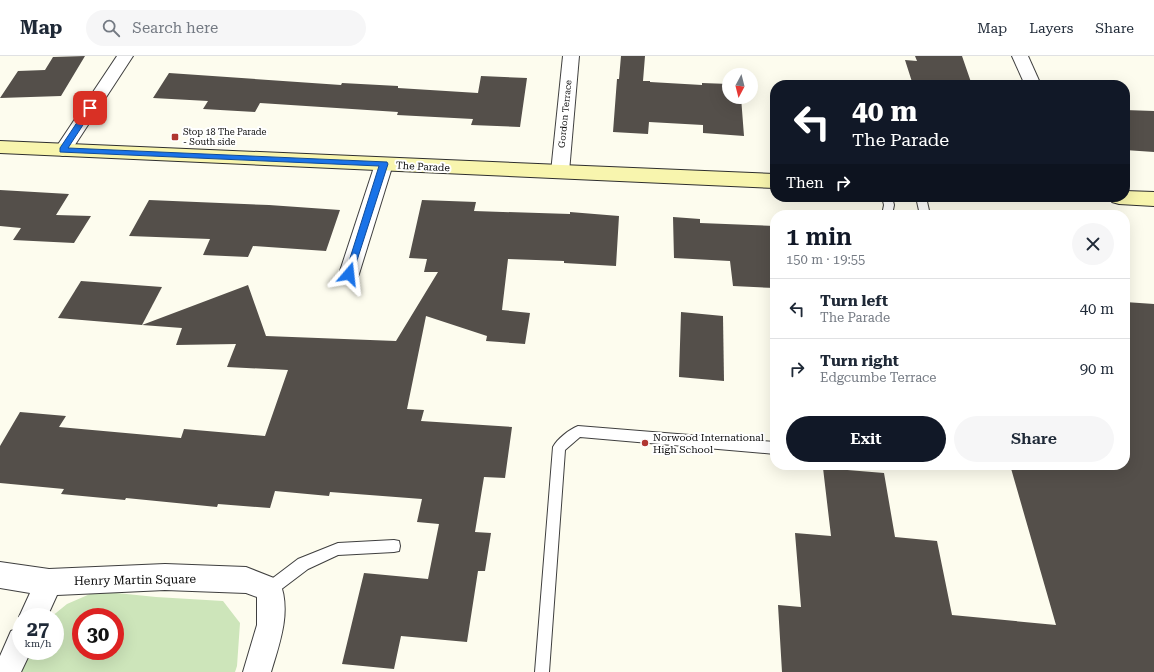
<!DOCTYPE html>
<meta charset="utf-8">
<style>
body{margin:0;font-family:"Roboto Serif",serif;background:#f6f6f7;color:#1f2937;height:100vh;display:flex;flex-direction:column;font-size:15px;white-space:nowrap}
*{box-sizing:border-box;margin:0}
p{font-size:13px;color:#747a83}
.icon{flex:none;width:22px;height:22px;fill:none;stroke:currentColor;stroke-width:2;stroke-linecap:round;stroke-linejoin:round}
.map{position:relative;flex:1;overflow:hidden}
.side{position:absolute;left:770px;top:154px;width:360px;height:260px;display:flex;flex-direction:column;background:#fff;border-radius:16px;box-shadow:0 4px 16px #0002}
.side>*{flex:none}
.banner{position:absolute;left:770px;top:24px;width:360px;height:122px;border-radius:16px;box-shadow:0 4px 16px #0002;background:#111827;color:#fff;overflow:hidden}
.needle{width:26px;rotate:187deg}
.fabs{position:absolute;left:722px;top:12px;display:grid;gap:8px}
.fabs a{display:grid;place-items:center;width:36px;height:36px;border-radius:50%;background:#fff;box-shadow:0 4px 16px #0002;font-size:20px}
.speed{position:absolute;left:12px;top:552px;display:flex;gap:8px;font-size:20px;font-weight:700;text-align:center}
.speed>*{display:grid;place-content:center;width:52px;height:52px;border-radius:50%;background:#fff;box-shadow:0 4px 16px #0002;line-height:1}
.speed small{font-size:10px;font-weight:400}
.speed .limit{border:6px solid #d22;background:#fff;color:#111}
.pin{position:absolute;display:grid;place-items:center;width:34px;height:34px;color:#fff;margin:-17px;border-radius:8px;box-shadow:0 2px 6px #0006}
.me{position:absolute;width:44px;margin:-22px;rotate:17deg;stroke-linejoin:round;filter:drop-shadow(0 0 3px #0008)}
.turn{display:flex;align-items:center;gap:14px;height:84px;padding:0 16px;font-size:18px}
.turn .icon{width:52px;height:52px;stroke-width:2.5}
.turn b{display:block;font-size:28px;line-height:34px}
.then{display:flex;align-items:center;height:38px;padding:0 16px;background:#0003;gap:8px;font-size:15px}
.round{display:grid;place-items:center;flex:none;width:42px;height:42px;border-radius:21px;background:#f6f6f7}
.overview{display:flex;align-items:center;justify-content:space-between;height:68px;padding:0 16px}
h1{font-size:24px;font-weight:600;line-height:30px;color:#111827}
.primary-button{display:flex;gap:8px;margin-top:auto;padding:8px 16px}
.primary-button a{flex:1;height:46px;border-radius:24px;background:#111827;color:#fff;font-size:16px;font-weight:600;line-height:46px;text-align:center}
.primary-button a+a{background:#f6f6f7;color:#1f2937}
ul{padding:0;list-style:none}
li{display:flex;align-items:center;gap:12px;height:60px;padding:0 16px;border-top:1px solid #e0e1e3}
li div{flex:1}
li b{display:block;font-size:15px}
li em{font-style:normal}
header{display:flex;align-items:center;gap:24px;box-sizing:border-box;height:56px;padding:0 20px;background:#fff;border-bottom:1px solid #e0e1e3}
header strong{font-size:19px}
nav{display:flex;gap:22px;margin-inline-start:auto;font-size:14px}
.search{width:280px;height:36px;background:#f6f6f7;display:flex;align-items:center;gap:10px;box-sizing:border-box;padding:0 14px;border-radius:22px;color:#747a83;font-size:15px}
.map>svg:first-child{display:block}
.green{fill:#cde5ba;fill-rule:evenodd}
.building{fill:#544f4a}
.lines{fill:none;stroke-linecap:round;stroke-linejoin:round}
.service-casing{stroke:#3f3f3f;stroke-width:2}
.minor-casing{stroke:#3f3f3f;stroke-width:2}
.secondary-casing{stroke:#2e2e2e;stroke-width:2}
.service{fill:#fff;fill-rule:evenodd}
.minor{fill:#fff;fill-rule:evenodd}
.secondary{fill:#f8f5ae;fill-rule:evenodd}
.route{fill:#1a73e8;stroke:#114b97}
.poi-dot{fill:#b03631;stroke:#fff;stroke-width:1.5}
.labels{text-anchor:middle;stroke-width:4;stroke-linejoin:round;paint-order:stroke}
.far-street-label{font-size:9px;fill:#0c0c0c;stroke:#fff}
.far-poi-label{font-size:9px;fill:#0c0c0c;stroke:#fff;text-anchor:start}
.street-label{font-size:10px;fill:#0c0c0c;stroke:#fff}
.poi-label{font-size:10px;fill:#0c0c0c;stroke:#fff;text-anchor:start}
.near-street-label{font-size:12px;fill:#0c0c0c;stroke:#fff}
</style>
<header>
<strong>Map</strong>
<div class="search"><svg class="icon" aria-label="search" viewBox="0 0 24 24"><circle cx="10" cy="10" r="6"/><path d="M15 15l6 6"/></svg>Search here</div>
<nav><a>Map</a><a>Layers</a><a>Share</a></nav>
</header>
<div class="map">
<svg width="1154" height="616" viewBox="0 0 1154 616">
<rect width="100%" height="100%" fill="#fdfcee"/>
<path class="green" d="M 97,535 L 156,541 L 223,545 L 240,567 L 237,610 L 235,616 L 21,616 L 30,595 L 55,595 L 55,561 L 51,561 L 67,548 ZM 81,561 L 115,561 L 115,595 L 81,595 Z"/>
<g class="building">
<path d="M 85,0 L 61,40 L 0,42 L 18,15 L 45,14 L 53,1 Z"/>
<path d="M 621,0 L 645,0 L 643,25 L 650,25 L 650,26 L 702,29 L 702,27 L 729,28 L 729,41 L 741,41 L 744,80 L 703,77 L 703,69 L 649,66 L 648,78 L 613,76 L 617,23 L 619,23 Z"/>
<path d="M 915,0 L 962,0 L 972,29 L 913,29 L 905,4 L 917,5 Z"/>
<path d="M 169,17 L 341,29 L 342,27 L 398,30 L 398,32 L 478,37 L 481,20 L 527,22 L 520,71 L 471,69 L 473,63 L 397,59 L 398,56 L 260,47 L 255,56 L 203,53 L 208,45 L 153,42 Z"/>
<path d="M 1125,54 L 1154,55 L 1154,96 L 1125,94 Z"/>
<path d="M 0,134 L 69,138 L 56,159 L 91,160 L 74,187 L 13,184 L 21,172 L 0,170 Z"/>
<path d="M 149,144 L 269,149 L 340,154 L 326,195 L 253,190 L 248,201 L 203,199 L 210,183 L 129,180 Z"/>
<path d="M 422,144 L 476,146 L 474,155 L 570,158 L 570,156 L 619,160 L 616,210 L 564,207 L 564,205 L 508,203 L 502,254 L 530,257 L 525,288 L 486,285 L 487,280 L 426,260 L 407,353 L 424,354 L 421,365 L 512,371 L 505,422 L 484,421 L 475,476 L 491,477 L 485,515 L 478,515 L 467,586 L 401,580 L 394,613 L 342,608 L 364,517 L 428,523 L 439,468 L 417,466 L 422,443 L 330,436 L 329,440 L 275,435 L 270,452 L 218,448 L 217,451 L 126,442 L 125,444 L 61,438 L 64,433 L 0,427 L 0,390 L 20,356 L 66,360 L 59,371 L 181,382 L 184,373 L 265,380 L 288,314 L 227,311 L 236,288 L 176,289 L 182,272 L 142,269 L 248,229 L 266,280 L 396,285 L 438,216 L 424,216 L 427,203 L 409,202 Z"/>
<path d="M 673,161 L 700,163 L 700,167 L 775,170 L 775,232 L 733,230 L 730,205 L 674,202 Z"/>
<path d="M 81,225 L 162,231 L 142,269 L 58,262 Z"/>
<path d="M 1125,246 L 1154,248 L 1154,616 L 782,616 L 778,549 L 801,551 L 795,477 L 831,480 L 823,412 L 884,417 L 895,481 L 937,485 L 952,559 L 1056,569 L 1010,409 L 1125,409 Z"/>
<path d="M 681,256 L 723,260 L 724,325 L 679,321 Z"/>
</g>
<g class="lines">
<defs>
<g id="service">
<path d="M 882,141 L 892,141 L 894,149 L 892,159 L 882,159 L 884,149 Z"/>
<path d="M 916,141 L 926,141 L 930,159 L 920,159 Z"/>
<path d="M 578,370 L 775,386 L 775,398 L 580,381 L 565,394 L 549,616 L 535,616 L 553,391 C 557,383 570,373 578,370 Z"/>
<path d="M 394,484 L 399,485 L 400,490 L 399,495 L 394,496 L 338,499 L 308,513 L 275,538 L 270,540 L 265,538 L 263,533 L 265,528 L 298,503 L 338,487 Z"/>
</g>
<g id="minor">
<path d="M 117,0 L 133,0 L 69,98 L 63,100 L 57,98 L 54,94 L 57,90 Z"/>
<path d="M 563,0 L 579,0 L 569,116 L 566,121 L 560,122 L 554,121 L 551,116 Z"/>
<path d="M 1012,0 L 1028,0 L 1041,29 L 1025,29 Z"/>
<path d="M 384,102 L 390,104 L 393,108 L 359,218 L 356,224 L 349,226 L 342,224 L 339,218 L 375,108 L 378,104 Z"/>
<path d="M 0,506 L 49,513 L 165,508 L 246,511 L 279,524 C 292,554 280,586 271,616 L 243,616 L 257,569 L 257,541 L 246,537 L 165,534 L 57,539 L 47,561 L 21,561 L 21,565 L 19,561 L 30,537 L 0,532 Z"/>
<path d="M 21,571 L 21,595 L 31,595 L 21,616 L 0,616 L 0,600 L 11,575 Z"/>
</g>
<g id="secondary">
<path d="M 0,85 L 775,118 L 775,132 L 0,97 Z"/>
<path d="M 1125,135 L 1154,136 L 1154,150 L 1119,148 L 1112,146 L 1110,141 L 1125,141 Z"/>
</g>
</defs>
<use href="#service" class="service-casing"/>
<use href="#minor" class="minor-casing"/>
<use href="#secondary" class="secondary-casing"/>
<use href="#service" class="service"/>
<use href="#minor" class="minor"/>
<use href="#secondary" class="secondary"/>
</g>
<path class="route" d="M 88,50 L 93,50 L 94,52 L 68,92 L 387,106 L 388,108 L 352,220 L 346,220 L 345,218 L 379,110 L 60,96 L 60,92 Z"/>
<g class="poi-dot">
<rect x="171" y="77" width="8" height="8" rx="2"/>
<circle cx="645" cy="387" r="4"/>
</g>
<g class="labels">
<g class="far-street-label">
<text transform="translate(565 58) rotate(-84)" y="3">Gordon Terrace</text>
</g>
<g class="far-poi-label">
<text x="183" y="79">Stop 18 The Parade<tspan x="183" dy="10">- South side</tspan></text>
</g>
<g class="street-label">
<text transform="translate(423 110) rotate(3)" y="4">The Parade</text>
</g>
<g class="poi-label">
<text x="653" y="385">Norwood International<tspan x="653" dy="12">High School</tspan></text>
</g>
<g class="near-street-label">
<text transform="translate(135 524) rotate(-1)" y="4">Henry Martin Square</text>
</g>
</g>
</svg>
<div class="fabs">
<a><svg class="needle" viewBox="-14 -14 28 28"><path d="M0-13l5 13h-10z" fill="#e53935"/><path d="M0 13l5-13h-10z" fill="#747a83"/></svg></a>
</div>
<div class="speed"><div>27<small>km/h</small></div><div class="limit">30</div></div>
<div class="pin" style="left:90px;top:52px;background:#d93025"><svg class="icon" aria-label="arrive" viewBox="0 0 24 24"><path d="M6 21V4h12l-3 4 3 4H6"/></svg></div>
<svg class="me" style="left:349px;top:218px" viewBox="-20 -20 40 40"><path d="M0-17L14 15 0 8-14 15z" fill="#1a73e8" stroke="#fff" stroke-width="4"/></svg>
<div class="banner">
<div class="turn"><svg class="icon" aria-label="left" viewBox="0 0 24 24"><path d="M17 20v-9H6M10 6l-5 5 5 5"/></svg><div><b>40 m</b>The Parade</div></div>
<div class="then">Then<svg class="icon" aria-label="right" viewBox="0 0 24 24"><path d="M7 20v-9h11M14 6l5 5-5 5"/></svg></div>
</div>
<section class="side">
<div class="overview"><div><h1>1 min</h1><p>150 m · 19:55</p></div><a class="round"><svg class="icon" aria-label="close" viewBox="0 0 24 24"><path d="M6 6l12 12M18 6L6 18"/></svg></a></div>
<ul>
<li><svg class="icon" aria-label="left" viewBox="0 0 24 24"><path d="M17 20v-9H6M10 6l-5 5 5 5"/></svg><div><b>Turn left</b><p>The Parade</p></div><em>40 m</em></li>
<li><svg class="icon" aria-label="right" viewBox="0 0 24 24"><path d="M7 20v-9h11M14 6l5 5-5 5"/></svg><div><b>Turn right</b><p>Edgcumbe Terrace</p></div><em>90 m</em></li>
</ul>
<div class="primary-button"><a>Exit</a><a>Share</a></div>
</section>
</div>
